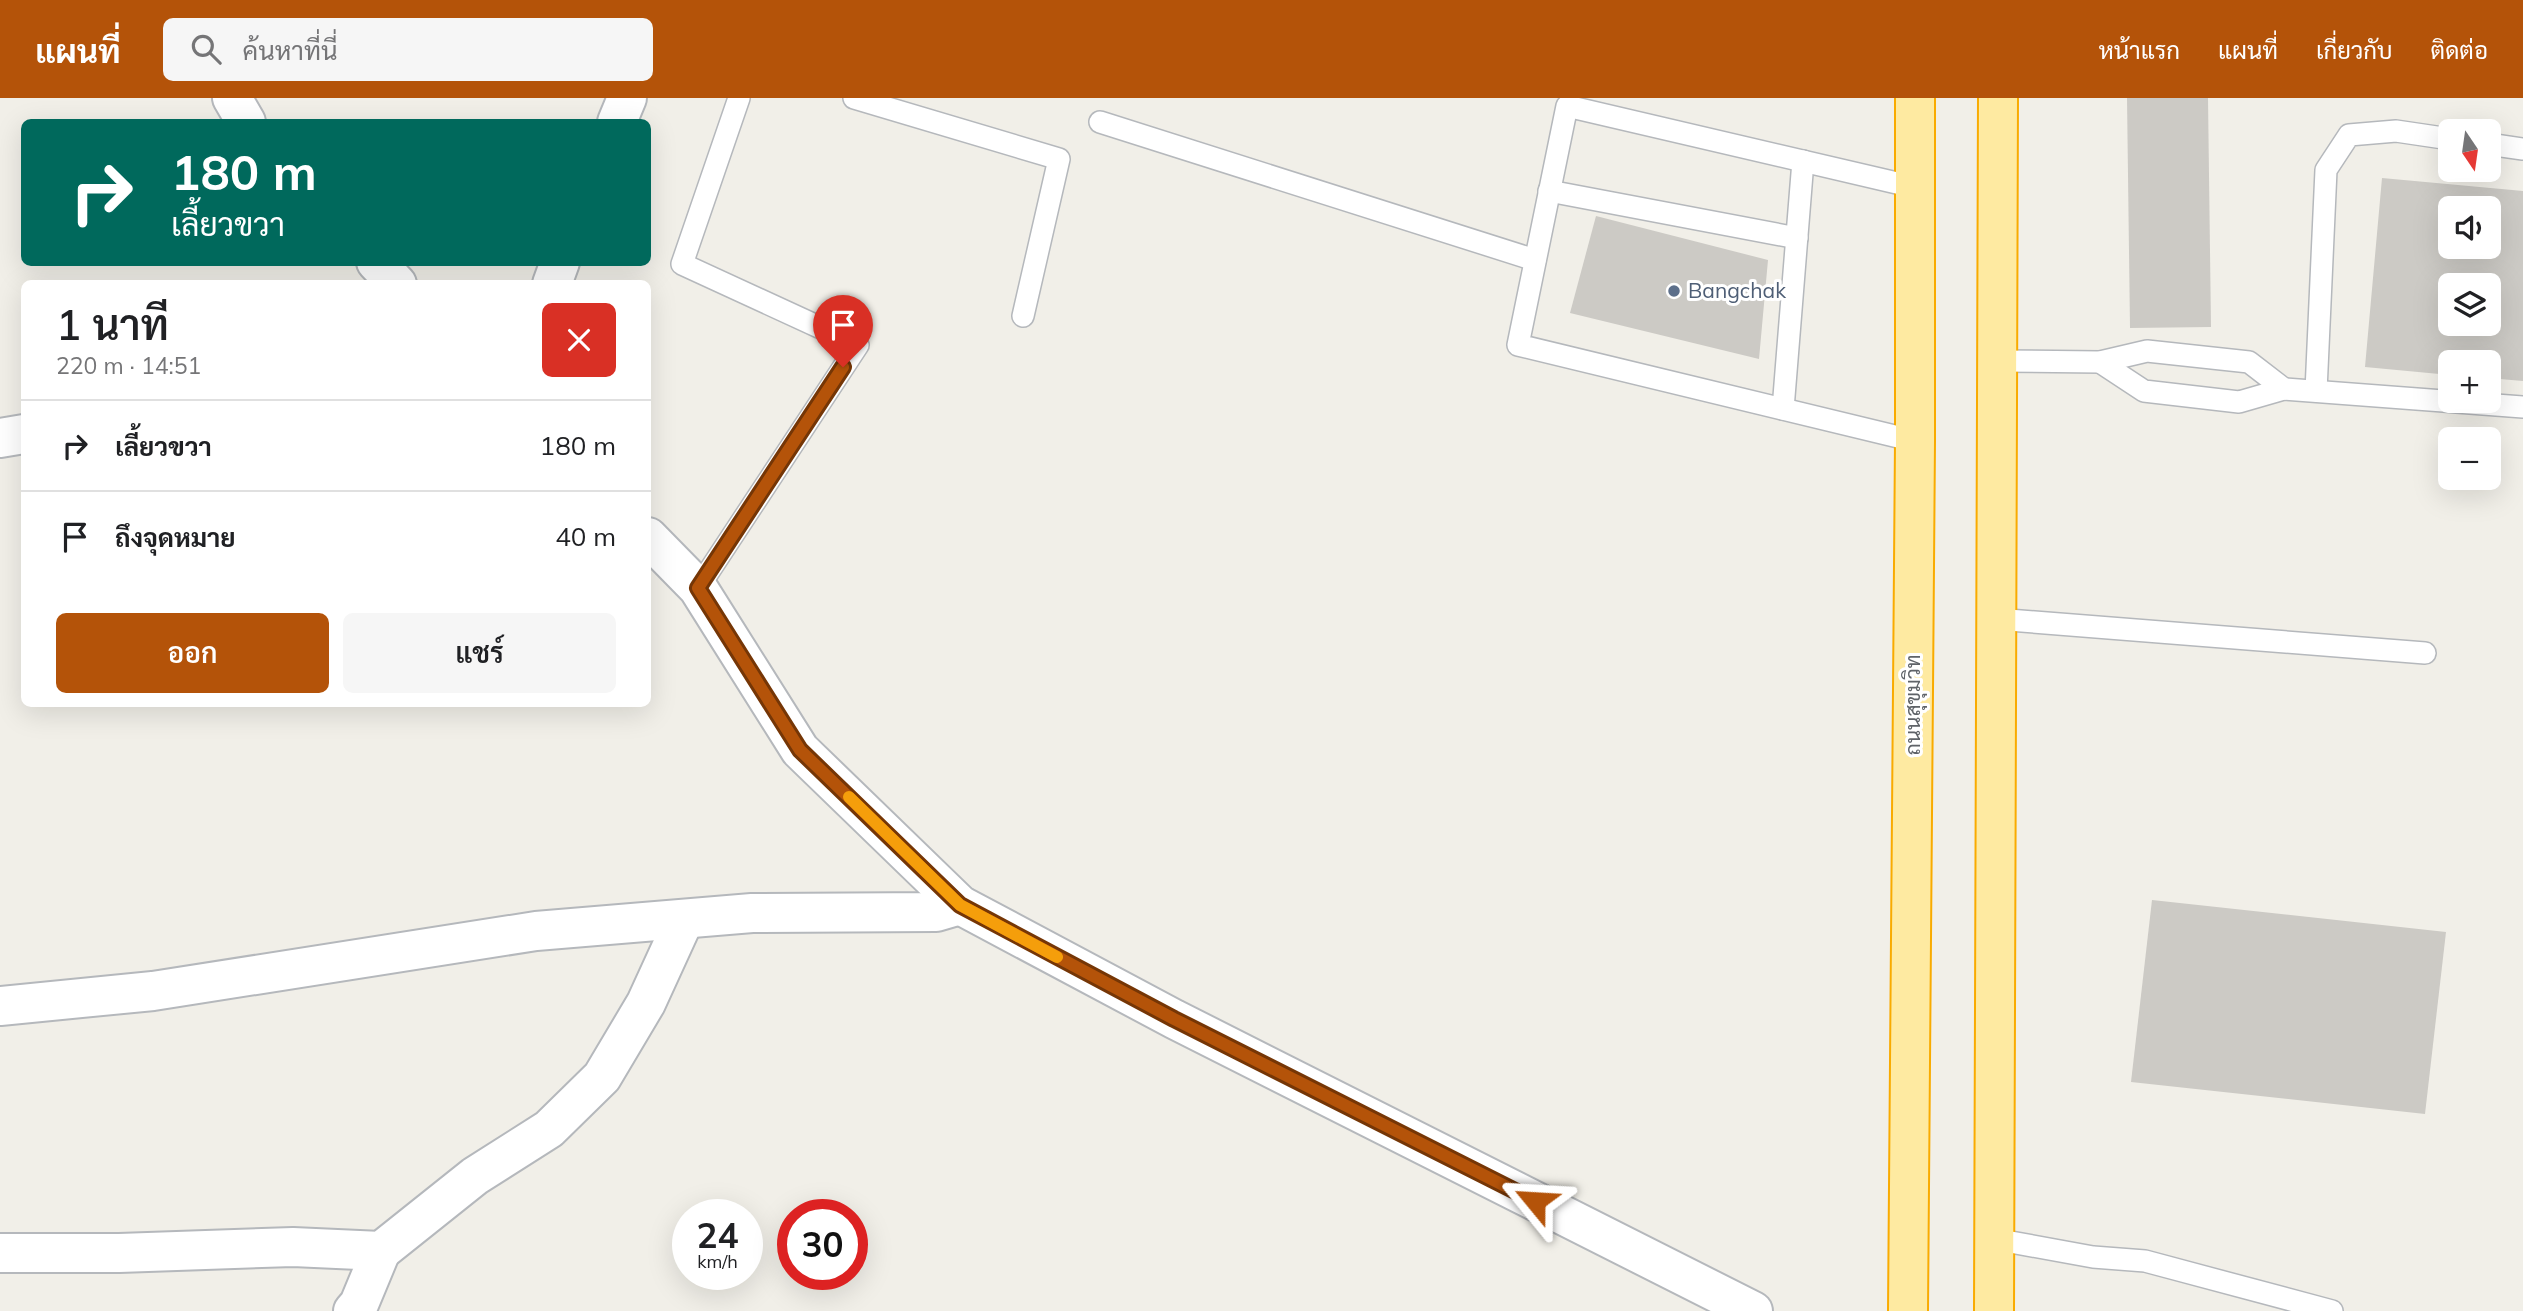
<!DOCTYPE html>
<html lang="th">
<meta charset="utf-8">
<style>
body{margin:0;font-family:Mulish,Sarabun,sans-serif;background:#f6f6f6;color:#202124;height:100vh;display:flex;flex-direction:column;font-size:26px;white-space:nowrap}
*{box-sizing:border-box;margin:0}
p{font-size:23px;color:#757577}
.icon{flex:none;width:38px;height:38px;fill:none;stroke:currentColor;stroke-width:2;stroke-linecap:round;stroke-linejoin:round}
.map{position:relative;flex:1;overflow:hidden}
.side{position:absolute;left:21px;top:182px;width:630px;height:427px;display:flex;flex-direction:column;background:#fff;border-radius:10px;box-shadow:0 7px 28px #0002}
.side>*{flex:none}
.hud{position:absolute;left:21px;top:21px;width:630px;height:147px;border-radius:10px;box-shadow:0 7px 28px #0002;background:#00695c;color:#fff;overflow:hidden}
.needle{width:46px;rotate:167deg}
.tools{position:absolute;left:2438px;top:21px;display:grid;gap:14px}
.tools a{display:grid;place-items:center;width:63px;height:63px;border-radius:10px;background:#fff;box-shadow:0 7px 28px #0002;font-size:35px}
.speed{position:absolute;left:672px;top:1101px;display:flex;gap:14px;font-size:35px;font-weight:700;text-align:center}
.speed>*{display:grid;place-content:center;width:91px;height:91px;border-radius:50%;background:#fff;box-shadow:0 7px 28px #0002;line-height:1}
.speed small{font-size:18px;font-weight:400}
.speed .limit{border:10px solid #d22;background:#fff;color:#111}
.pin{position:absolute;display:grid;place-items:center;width:60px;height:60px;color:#fff;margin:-72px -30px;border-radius:50% 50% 50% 0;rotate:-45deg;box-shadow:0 0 7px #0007}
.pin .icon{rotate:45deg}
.me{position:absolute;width:77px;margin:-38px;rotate:297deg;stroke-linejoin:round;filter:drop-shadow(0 0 5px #0008)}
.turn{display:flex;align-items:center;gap:24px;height:147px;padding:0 35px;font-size:32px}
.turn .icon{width:91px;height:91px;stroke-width:2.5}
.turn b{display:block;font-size:49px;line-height:60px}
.round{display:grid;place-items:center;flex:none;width:74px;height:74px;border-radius:10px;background:#f6f6f6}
.overview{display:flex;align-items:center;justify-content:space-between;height:119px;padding:0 35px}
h1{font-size:42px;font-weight:600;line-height:52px}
.action{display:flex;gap:14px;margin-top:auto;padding:14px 35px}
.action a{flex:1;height:80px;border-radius:10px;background:#b45309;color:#fff;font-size:28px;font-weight:600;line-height:80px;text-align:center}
.action a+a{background:#f6f6f6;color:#202124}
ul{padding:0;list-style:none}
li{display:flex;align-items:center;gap:21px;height:91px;padding:0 35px;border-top:2px solid #e0e0e0}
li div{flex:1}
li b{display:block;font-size:26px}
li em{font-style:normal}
header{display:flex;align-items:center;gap:42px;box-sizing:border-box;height:98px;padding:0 35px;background:#b45309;color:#fff}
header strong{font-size:33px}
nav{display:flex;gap:38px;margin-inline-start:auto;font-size:24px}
.search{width:490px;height:63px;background:#f6f6f6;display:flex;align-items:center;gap:18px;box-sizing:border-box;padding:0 24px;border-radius:10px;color:#757577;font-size:26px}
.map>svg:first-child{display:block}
.building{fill:#cccac5;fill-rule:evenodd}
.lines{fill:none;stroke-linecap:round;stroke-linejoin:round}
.service-casing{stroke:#b5b8bc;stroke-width:24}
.minor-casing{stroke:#b5b8bc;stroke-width:42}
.trunk-casing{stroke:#f9ab00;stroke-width:42}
.service{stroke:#fff;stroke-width:21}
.minor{stroke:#fff;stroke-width:38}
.trunk{stroke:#feeaa1;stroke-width:38}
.route-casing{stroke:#753606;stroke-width:18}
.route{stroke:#b45309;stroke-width:12}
.slow{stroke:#f59e0b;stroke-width:12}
.service-dot{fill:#5c6f8a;stroke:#fff;stroke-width:2.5}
.labels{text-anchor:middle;stroke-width:6;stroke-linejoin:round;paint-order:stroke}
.service-label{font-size:21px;fill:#4e5e75;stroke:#fff;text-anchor:start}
.street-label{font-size:21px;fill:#5f6368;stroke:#fff}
</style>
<header>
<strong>แผนที่</strong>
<div class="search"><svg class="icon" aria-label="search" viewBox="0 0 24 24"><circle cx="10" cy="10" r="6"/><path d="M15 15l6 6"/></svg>ค้นหาที่นี่</div>
<nav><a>หน้าแรก</a><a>แผนที่</a><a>เกี่ยวกับ</a><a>ติดต่อ</a></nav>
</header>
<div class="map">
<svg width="2523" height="1213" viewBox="0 0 2523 1213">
<rect width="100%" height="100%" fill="#f1efe8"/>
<g class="building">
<path d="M 2127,0 L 2208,0 L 2211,229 L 2130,230 Z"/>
<path d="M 2382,80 L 2523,93 L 2523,283 L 2488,280 L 2488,264 L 2450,264 L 2450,277 L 2365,269 ZM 2450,110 L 2488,110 L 2488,149 L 2450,149 ZM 2450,187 L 2488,187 L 2488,226 L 2450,226 Z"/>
<path d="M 1596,118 L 1768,162 L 1759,261 L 1570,215 Z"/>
<path d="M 2152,802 L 2446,834 L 2425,1016 L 2131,984 Z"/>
</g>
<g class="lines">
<defs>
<g id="service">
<path d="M 854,0 L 1059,61 L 1023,218"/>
<path d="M 1100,24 L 1535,162"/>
<path d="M 2488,46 L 2523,51"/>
<path d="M 1914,89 L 1567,8 L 1518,247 L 1915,343"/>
<path d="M 1549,93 L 1797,140"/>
<path d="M 1998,263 L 2100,264 L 2147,253 L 2249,264 L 2284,291"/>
<path d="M 2100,264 L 2144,293 L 2239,304 L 2284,291 L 2523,309"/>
<path d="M 2316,293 L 2326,72 L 2349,37 L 2396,33 L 2450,41"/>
<path d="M 1783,311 L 1803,63"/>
<path d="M 698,490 L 858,247 L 682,166 L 739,0"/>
<path d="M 1996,521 L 2425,555"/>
<path d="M 1994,1141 L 2093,1159 L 2145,1163 L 2332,1213"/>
</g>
<g id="minor">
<path d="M 232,0 L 246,24"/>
<path d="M 617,24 L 627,0"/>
<path d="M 376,164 L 397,186"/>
<path d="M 552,186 L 560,164"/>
<path d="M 0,340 L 24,336"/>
<path d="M 648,439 L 698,490 L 800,652 L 960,807 L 1174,921 L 1753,1213"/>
<path d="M 0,908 L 153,893 L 536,833 L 752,815 L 936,814 L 960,807"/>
<path d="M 0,1155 L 119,1155 L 293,1149 L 381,1153 L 475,1078 L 549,1031 L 602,979 L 646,905 L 684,822"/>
<path d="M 353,1213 L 359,1206 L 381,1153"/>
</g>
<g id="trunk">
<path d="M 1908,1213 L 1915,343 L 1915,0"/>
<path d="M 1994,1213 L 1998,0"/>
</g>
</defs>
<use href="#service" class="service-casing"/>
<use href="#minor" class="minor-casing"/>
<use href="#trunk" class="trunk-casing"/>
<use href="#service" class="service"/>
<use href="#minor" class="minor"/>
<use href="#trunk" class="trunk"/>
</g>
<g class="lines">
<defs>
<path id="route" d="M 843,269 L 698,490 L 800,652 L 960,807 L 1174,921 L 1535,1103"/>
</defs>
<use href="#route" class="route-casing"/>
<use href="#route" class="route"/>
<path class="slow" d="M 849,699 L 960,807 L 1057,859"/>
</g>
<circle class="service-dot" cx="1674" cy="193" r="7"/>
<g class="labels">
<g class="service-label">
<text x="1688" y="200">Bangchak</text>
</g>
<g class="street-label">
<text transform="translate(1913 607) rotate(-90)" y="7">ถนนสุขุมวิท</text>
</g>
</g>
</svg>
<div class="tools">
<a><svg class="needle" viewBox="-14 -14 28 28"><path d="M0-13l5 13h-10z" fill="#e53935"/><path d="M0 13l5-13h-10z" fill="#757577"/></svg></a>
<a><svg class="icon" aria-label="sound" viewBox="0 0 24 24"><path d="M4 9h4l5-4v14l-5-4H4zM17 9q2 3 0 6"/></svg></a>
<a><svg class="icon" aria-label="layers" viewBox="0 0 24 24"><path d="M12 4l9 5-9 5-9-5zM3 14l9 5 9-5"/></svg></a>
<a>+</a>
<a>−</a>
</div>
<div class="speed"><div>24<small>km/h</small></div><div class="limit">30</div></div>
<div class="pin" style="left:843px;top:269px;background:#d93025"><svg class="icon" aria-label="arrive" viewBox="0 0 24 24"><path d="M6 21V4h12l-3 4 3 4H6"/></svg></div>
<svg class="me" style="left:1535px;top:1103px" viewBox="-20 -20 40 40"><path d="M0-17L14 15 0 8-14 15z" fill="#b45309" stroke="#fff" stroke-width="4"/></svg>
<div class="hud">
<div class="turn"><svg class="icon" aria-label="right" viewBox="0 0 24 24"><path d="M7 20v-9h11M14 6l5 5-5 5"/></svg><div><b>180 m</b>เลี้ยวขวา</div></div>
</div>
<section class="side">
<div class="overview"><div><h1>1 นาที</h1><p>220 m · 14:51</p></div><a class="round" style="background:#d93025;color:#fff"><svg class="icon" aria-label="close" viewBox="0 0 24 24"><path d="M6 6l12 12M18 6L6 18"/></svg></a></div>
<ul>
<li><svg class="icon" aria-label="right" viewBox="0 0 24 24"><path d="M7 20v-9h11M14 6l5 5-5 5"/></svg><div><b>เลี้ยวขวา</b></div><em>180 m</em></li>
<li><svg class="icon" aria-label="arrive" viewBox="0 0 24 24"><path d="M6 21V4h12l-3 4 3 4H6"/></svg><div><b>ถึงจุดหมาย</b></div><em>40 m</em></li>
</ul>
<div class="action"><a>ออก</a><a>แชร์</a></div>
</section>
</div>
